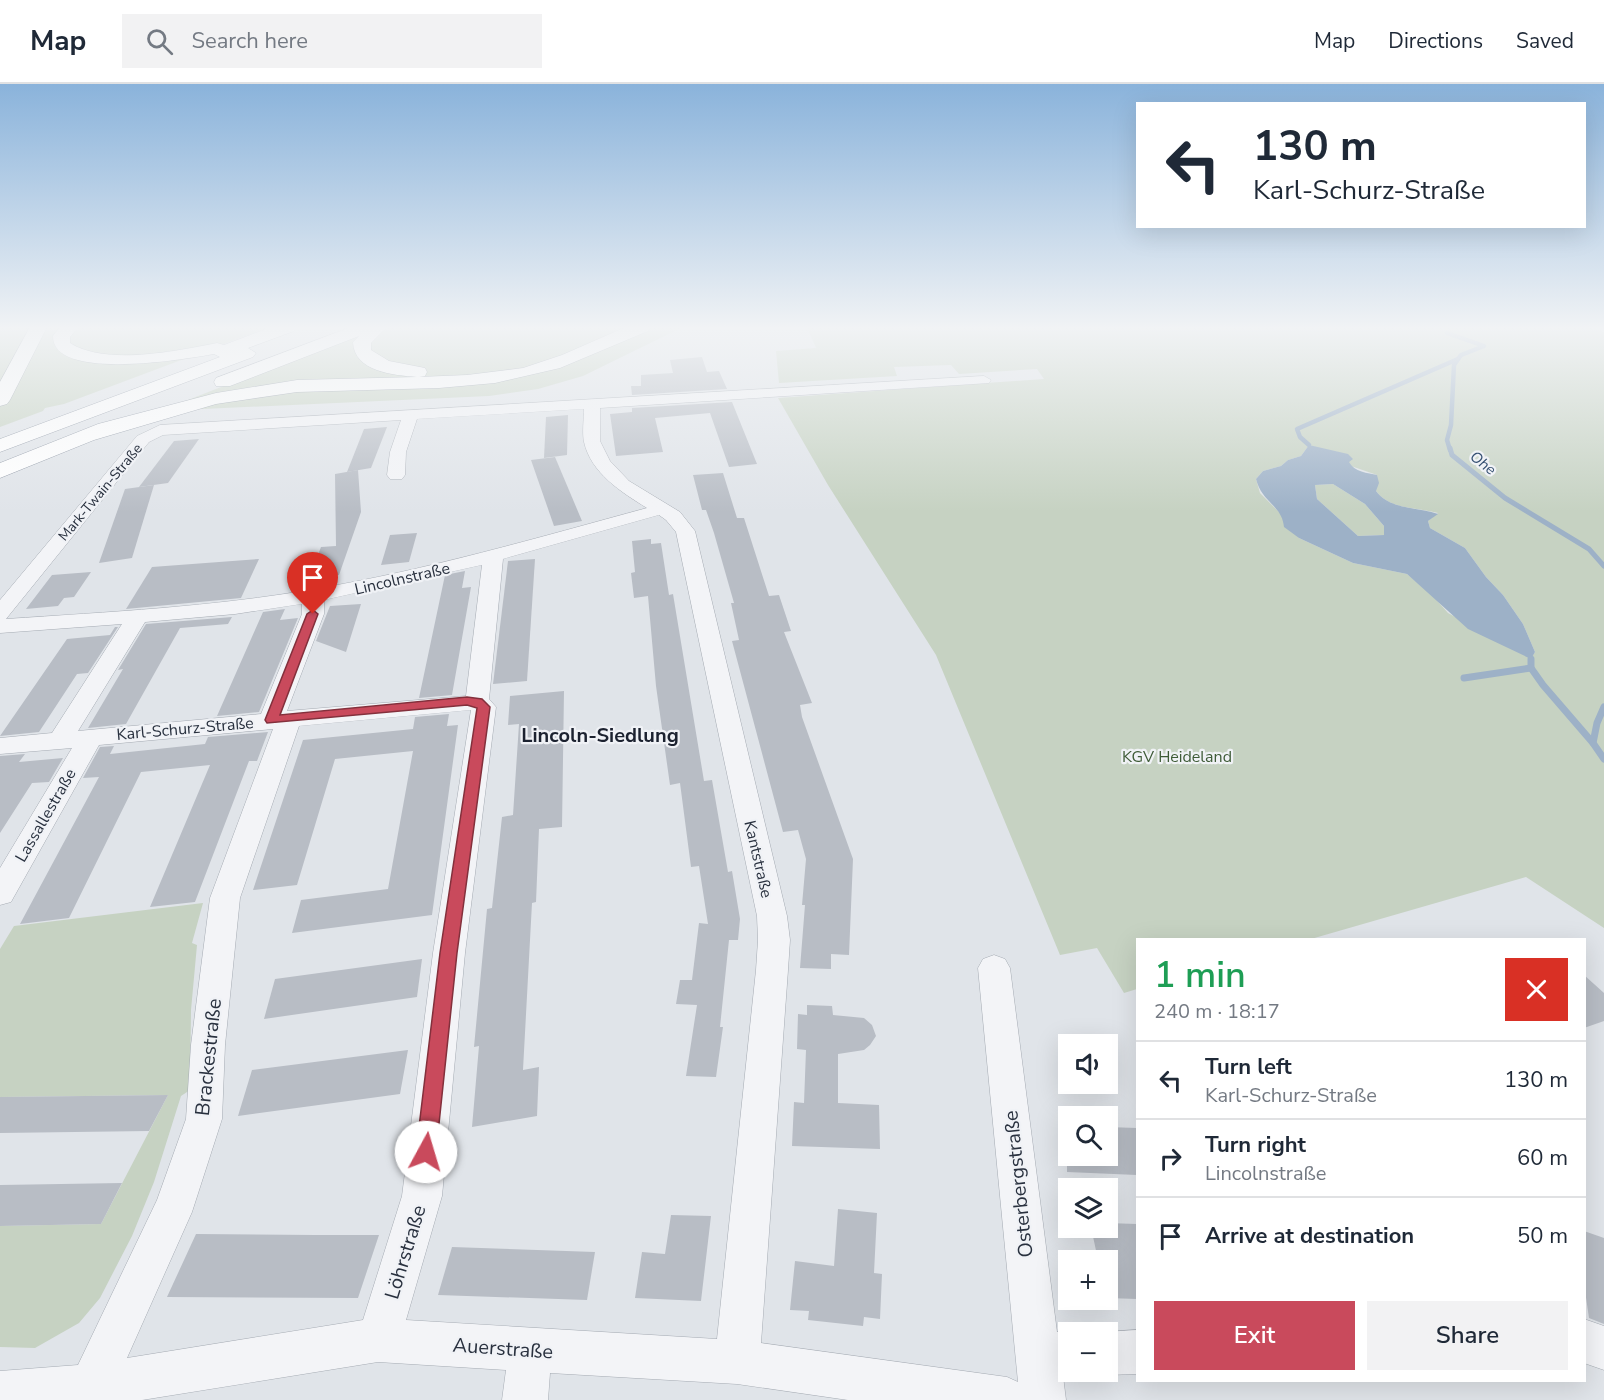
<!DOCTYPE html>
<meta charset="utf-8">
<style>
body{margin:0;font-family:"Nunito Sans",sans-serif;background:#f2f2f3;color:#1f2937;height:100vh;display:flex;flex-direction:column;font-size:22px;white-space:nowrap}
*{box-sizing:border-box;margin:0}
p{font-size:20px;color:#747a83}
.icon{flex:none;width:33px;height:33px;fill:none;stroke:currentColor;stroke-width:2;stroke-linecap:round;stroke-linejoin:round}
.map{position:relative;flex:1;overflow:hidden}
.details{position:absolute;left:1136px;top:854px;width:450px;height:444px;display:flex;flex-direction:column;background:#fff;border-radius:0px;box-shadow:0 6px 24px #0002}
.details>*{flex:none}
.guide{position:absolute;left:1136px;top:18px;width:450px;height:126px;border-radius:0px;box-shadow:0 6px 24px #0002;background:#fff;color:#1f2937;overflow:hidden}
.tools{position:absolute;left:1058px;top:950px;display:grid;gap:12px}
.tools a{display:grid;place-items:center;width:60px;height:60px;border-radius:0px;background:#fff;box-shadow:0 6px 24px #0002;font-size:30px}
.pin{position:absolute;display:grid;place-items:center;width:51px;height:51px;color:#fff;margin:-62px -26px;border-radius:50% 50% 50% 0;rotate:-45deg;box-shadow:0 0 6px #0007}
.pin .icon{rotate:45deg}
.me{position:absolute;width:66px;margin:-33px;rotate:6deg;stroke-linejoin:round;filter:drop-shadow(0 0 4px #0008)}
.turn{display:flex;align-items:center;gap:21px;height:126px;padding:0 18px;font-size:27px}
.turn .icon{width:78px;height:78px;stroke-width:2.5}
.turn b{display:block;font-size:42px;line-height:51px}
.round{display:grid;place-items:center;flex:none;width:63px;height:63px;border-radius:0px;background:#f2f2f3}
.head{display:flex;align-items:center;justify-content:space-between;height:102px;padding:0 18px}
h1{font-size:36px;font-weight:600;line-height:45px;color:#1e9e55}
.action{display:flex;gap:12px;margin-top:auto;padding:12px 18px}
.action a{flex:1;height:69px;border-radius:0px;background:#c94a5c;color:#fff;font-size:24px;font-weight:600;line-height:69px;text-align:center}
.action a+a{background:#f2f2f3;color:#1f2937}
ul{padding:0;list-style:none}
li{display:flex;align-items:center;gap:18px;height:78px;padding:0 18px;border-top:2px solid #e0e1e3}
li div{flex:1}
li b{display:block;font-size:22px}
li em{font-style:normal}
header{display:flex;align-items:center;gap:36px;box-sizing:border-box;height:84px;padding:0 30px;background:#fff;border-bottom:2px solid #e0e1e3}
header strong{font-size:28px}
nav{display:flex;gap:33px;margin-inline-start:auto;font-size:21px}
.search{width:420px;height:54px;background:#f2f2f3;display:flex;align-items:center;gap:15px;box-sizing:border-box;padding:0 21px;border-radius:0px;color:#747a83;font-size:22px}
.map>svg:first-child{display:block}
.green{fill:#c6d2c2;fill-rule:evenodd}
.water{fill:#9db1c7;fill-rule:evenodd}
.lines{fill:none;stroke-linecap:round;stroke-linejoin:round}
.stream-far2{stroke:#9db1c7;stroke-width:4.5}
.stream-far1{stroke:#9db1c7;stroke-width:5}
.stream{stroke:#9db1c7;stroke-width:7}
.building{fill:#b8bdc5}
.minor-casing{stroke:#a5abb3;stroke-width:1}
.highway-casing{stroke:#88919f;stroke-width:1}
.minor{fill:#f3f4f7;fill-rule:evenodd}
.highway{fill:#fff;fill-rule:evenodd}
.route{fill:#c94a5c;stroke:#83303c;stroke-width:1.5}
.labels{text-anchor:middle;stroke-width:4.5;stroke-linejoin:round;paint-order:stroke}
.far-street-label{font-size:14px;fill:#29313f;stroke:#f0f2f6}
.far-water-label{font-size:15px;font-style:italic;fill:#355072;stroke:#f0f2f6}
.street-label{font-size:16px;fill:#29313f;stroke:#f0f2f6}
.park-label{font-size:16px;fill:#3e5b37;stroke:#f0f2f6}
.quarter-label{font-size:20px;font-weight:bold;fill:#1c2230;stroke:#f0f2f6}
.near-street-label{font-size:20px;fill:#29313f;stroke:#f0f2f6}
</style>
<header>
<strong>Map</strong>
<div class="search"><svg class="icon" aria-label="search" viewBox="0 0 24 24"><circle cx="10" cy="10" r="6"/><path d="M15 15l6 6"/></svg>Search here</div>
<nav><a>Map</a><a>Directions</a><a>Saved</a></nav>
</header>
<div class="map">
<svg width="1604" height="1316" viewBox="0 0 1604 1316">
<rect width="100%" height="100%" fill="#e0e4e9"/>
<g class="green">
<path d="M 0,243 L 269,243 L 64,320 L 45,324 L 43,327 L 0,343 Z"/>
<path d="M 373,243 L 683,243 L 583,292 L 538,305 L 489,312 L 160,327 Z"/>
<path d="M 807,243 L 1592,243 L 1604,248 L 1604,844 L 1526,793 L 1311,855 L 1137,855 L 1137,905 L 1124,909 L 1097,864 L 1060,871 L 936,571 L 828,401 L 778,314 L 1044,295 L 1037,285 L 959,290 L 951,281 L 894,283 L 897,292 L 779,299 L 776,267 L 816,264 ZM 1309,361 L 1327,367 L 1338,368 L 1351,382 L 1377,391 L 1376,407 C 1390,426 1417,423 1438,429 L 1428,437 L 1430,444 L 1465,464 L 1486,493 L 1503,511 L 1523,540 L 1535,568 L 1531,574 L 1448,529 L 1433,512 L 1407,490 L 1353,479 L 1299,454 L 1283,432 L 1260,409 L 1256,395 L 1263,387 L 1281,382 L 1288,376 L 1301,372 Z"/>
<path d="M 1333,400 L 1365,420 L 1384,442 L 1384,451 L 1358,452 L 1317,415 L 1315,401 Z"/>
<path d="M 203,819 L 192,859 L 197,861 L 191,926 L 190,1006 L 181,1012 L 154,1098 L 132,1152 L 100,1214 L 79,1239 L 35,1264 L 0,1263 L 0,1142 L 101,1140 L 168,1011 L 0,1013 L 0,865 L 14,842 Z"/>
</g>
<path class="water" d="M 1309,361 L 1348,370 L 1353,375 L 1349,378 C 1354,388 1368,389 1377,391 L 1379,399 L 1376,407 C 1390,426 1418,423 1438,430 L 1428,437 L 1430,444 L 1465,464 L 1486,493 L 1503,511 L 1523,540 L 1535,568 L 1531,575 L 1468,545 L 1407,490 L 1353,479 L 1299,454 L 1284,443 C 1282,421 1262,419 1256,395 L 1263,387 L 1281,382 L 1288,376 L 1301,372 ZM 1333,400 L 1365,420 L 1384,442 L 1384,451 L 1358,452 L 1317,415 L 1315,401 Z"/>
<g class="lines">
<g class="stream-far2">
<path d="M 1447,249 L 1484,262 L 1461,271 L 1454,281 L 1451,341 L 1447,356 L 1450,366"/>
<path d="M 1309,361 L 1300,353 L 1297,345 L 1458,275"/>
</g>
<path class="stream-far1" d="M 1450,364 L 1452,371 L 1505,414 L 1589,465 L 1604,482"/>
<g class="stream">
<path d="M 1531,575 L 1531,584 L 1543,601 L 1593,659"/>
<path d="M 1464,594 L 1531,584"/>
<path d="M 1604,623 L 1597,639 L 1593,659 L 1604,675"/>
</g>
</g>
<g class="building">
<path d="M 702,273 L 707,288 L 719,287 L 727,305 L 632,311 L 631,302 L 641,302 L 641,291 L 673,289 L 670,276 Z"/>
<path d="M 732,318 L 757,380 L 729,383 L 710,329 L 655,334 L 663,368 L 616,372 L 610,330 L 632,328 L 632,324 Z"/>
<path d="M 568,331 L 567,371 L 544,374 L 546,333 Z"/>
<path d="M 387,343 L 371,384 L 347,388 L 364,345 Z"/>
<path d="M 199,355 L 168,399 L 139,403 L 174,357 Z"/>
<path d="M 555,373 L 582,437 L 554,442 L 531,376 Z"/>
<path d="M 358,386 L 361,428 L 339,491 L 309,494 L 321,463 L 336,462 L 335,390 Z"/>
<path d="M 723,389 L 737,434 L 744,434 L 769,512 L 779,511 L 791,547 L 784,548 L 812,619 L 800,621 L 802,633 L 853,775 L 849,871 L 831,870 L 831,885 L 800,884 L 805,821 L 802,821 L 806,775 L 798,746 L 783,748 L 732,557 L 739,556 L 731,519 L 734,519 L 714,449 L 706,426 L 702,426 L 693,391 Z"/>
<path d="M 154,401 L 132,474 L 99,479 L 125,405 Z"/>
<path d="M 417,449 L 409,478 L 381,481 L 390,451 Z"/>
<path d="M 651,455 L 651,460 L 661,459 L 669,511 L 673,510 L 704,697 L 712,696 L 728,788 L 732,787 L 740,835 L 738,856 L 729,856 L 720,943 L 723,943 L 716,993 L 686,992 L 697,921 L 676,920 L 680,896 L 692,896 L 699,839 L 708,840 L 699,782 L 691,783 L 680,699 L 670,701 L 656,602 L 648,512 L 634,514 L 631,489 L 635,488 L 632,457 Z"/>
<path d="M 259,475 L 241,514 L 126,525 L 152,483 Z"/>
<path d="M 535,475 L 527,597 L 493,600 L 508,477 Z"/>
<path d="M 465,487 L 462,504 L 471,503 L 452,611 L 419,614 L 445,491 Z"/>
<path d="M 91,488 L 74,513 L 64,514 L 58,522 L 26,525 L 52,491 Z"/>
<path d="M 361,520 L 346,568 L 316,557 L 330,522 Z"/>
<path d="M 285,525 L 280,536 L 298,534 L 259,628 L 217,632 L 263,528 Z"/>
<path d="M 232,533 L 228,540 L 180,544 L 126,640 L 88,644 L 123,585 L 118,586 L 146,540 Z"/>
<path d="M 115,543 L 118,543 L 88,589 L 77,590 L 39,648 L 0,652 L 67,555 L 110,551 Z"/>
<path d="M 564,607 L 562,743 L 539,745 L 536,818 L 532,819 L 523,986 L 539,983 L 537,1032 L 472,1043 L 479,962 L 474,963 L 487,825 L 492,824 L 502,733 L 513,731 L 519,640 L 508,641 L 510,612 Z"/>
<path d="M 449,630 L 447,642 L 458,641 L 432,831 L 292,849 L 301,816 L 388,805 L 413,667 L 335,675 L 297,801 L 253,806 L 303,656 L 413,645 L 415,633 Z"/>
<path d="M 268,648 L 257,677 L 249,677 L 195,818 L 150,823 L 210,681 L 141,688 L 69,834 L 20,840 L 99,693 L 83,694 L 100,663 L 114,662 L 110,670 L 205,660 L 208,653 Z"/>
<path d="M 25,670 L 19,678 L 63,674 L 49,698 L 32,699 L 0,749 L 0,672 Z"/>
<path d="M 422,875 L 417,913 L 264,935 L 275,895 Z"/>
<path d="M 1584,891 L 1604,909 L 1604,937 L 1584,944 Z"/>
<path d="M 807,921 L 832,922 L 833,931 L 864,934 L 872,941 L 876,952 L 870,961 L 864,966 L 838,970 L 838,1019 L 879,1021 L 880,1065 L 792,1062 L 794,1018 L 804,1019 L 806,966 L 797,965 L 798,930 L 807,931 Z"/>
<path d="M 408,966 L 400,1010 L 238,1032 L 252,986 Z"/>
<path d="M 168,1011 L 149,1047 L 0,1049 L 0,1013 Z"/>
<path d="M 1107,1043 L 1137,1044 L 1137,1091 L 1067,1088 L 1067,1071 L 1107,1071 Z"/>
<path d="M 122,1099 L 101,1140 L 0,1142 L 0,1101 Z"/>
<path d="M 838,1125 L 877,1129 L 874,1189 L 882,1190 L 880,1235 L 864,1233 L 863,1242 L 808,1236 L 809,1227 L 790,1226 L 795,1177 L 834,1182 Z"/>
<path d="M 671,1131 L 711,1132 L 701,1217 L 635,1214 L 642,1168 L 665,1170 Z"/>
<path d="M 1107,1139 L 1137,1140 L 1137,1215 L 1107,1214 L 1107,1176 L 1098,1176 L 1091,1143 L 1107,1143 Z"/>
<path d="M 1584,1147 L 1604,1154 L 1604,1240 L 1589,1234 L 1584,1200 Z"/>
<path d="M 196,1150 L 315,1151 L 379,1151 L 358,1214 L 167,1213 Z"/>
<path d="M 452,1163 L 595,1168 L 587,1216 L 438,1211 Z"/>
</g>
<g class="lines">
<defs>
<g id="minor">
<path d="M 984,292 L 991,296 L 989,299 L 600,324 L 600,357 L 610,377 L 629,397 L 680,428 L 695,447 L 787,832 L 790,856 L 788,886 L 761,1259 L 1007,1293 L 1018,1298 L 978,884 L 983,875 L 994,871 L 1005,875 L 1010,884 L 1057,1248 L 1068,1248 L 1068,1287 L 1080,1287 L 1063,1292 L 1066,1316 L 848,1316 L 737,1300 L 550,1289 L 548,1316 L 502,1316 L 506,1286 L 378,1278 L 142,1316 L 0,1316 L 0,1287 L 78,1281 L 157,1116 L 186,1035 L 191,961 L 210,814 L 273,645 L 99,661 L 11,818 L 0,821 L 0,784 L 72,664 L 0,670 L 0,654 L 52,649 L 122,540 L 0,549 L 0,516 L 137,352 L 160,341 ZM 584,325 C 584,335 582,348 584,358 C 591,389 621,408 647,424 C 537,454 427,486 315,505 C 213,523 109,528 6,535 L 149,358 L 163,351 L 401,336 L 390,368 L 387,391 L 390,395 L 402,395 L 405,391 L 406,368 L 417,335 ZM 659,431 L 666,436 L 676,448 L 757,832 L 758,856 L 756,886 L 717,1255 L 406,1236 L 442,1112 L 465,869 L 496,623 L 489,615 L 503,475 ZM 482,481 L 466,612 L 287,627 L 324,530 L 324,516 ZM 302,520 L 302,530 L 261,630 L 78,647 L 145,538 L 235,530 ZM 471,626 L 433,869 L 402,1112 L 363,1236 L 127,1274 L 192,1128 L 222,1035 L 225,961 L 240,814 L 299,642 Z"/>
<path d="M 1584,1235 L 1604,1242 L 1604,1286 L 1584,1279 Z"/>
<path d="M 1137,1246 L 1137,1290 L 1107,1291 L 1097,1287 L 1107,1287 L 1107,1248 L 1104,1248 Z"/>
</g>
<g id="highway">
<path d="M 30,243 L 47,243 L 10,316 L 7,320 L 0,322 L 0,298 Z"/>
<path d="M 60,243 L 78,243 L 70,253 L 70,259 C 106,282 176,267 217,259 L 224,261 L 271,243 L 296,243 L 294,247 L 248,264 L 256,269 L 253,273 L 0,368 L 0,355 L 220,273 L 214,270 C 186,275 52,298 53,252 Z"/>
<path d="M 351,243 L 387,243 L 371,259 L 371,266 L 389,277 L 425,284 L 427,288 L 425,292 L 419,293 L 467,291 L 523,284 L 562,271 L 626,243 L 650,243 L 648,247 L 560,284 L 495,299 L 439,304 L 297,308 L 216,320 L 94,356 L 0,394 L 0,379 L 98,340 L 216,309 L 297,296 L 417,293 C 394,291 354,288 353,258 L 359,252 L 230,302 L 216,302 L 214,298 L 216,294 Z"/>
</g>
</defs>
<use href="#minor" class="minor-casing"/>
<use href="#highway" class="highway-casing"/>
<use href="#minor" class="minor"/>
<use href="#highway" class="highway"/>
</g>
<linearGradient id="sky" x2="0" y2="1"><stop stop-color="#8ab3db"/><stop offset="0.57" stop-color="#f1f3f5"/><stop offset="1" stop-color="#f1f3f5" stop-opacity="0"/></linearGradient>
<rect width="1604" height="428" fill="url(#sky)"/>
<path class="route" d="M 313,526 L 318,530 L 280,631 L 467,613 L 482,615 L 490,623 L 457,869 L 436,1068 L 433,1075 L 426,1078 L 419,1075 L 416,1068 L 440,869 L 477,624 L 467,621 L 267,639 L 265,636 L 307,530 Z"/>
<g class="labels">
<g class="far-street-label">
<text transform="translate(100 408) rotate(-50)" y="5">Mark-Twain-Straße</text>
</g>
<g class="far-water-label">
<text transform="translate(1483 379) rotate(38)" y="5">Ohe</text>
</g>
<g class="street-label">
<text transform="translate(402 494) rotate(-13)" y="6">Lincolnstraße</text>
<text transform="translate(185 644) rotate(-5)" y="6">Karl-Schurz-Straße</text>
<text transform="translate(45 731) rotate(-60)" y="6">Lassallestraße</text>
<text transform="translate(759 775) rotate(77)" y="6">Kantstraße</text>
</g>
<g class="park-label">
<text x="1177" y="678">KGV Heideland</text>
</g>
<g class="quarter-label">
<text x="600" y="658">Lincoln-Siedlung</text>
</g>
<g class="near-street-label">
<text transform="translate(208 973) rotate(-84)" y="7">Brackestraße</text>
<text transform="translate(1018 1100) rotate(-96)" y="7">Osterbergstraße</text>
<text transform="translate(405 1168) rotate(-73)" y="7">Löhrstraße</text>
<text transform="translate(503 1264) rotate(4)" y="7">Auerstraße</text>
</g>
</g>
</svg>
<div class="tools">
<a><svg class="icon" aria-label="sound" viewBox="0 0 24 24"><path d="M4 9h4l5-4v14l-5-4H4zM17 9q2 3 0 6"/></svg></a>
<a><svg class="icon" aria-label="search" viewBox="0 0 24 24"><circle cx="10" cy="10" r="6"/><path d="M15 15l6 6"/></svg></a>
<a><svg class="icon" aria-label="layers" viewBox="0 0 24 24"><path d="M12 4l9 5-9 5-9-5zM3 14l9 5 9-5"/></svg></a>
<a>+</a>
<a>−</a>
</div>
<div class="pin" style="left:313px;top:530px;background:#d93025"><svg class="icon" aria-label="arrive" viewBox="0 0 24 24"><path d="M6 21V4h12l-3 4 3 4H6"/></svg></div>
<svg class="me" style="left:426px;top:1068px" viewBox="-20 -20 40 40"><circle r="19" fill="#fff"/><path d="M0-13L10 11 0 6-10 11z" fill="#c94a5c"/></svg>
<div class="guide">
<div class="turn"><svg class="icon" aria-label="left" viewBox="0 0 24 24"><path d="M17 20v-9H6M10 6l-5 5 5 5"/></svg><div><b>130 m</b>Karl-Schurz-Straße</div></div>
</div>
<section class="details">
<div class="head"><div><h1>1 min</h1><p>240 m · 18:17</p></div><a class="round" style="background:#d93025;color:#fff"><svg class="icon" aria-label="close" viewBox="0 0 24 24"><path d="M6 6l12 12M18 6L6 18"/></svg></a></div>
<ul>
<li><svg class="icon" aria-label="left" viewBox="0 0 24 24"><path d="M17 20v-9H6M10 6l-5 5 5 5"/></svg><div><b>Turn left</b><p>Karl-Schurz-Straße</p></div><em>130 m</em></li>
<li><svg class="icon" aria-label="right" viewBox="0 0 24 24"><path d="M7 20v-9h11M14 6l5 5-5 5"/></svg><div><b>Turn right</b><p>Lincolnstraße</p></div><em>60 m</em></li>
<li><svg class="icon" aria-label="arrive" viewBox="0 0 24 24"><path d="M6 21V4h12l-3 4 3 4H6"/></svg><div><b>Arrive at destination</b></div><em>50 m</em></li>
</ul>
<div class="action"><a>Exit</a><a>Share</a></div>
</section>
</div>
